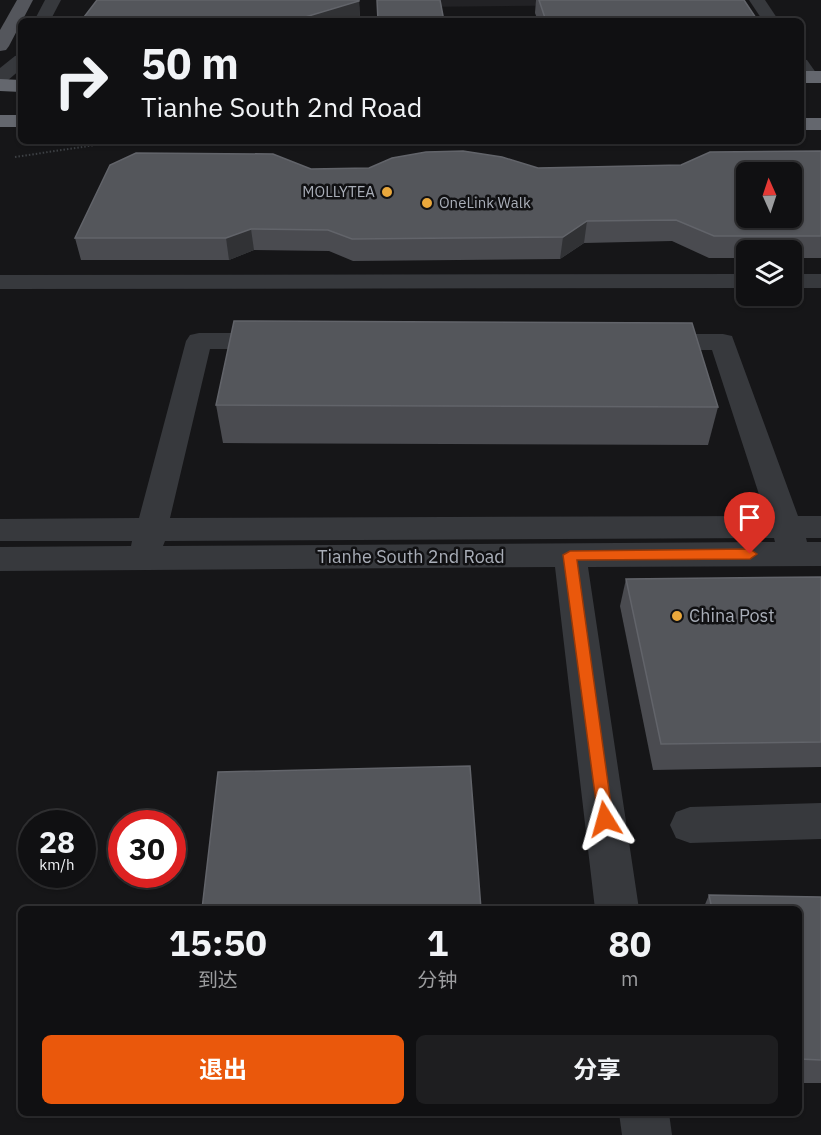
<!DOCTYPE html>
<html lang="zh">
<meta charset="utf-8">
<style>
body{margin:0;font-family:"IBM Plex Sans","Noto Sans SC",sans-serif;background:#1e1e20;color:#f1f3f6;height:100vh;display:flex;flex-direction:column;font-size:22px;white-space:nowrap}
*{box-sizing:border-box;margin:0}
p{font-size:20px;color:#9c9d9f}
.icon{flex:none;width:33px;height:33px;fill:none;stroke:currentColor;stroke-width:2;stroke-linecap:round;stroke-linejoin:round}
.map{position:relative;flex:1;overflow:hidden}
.sheet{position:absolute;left:18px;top:906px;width:784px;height:210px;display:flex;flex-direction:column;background:#101012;border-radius:9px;box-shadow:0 2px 4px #0004,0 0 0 2px #303032}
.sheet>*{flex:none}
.hud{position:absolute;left:18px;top:18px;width:786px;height:126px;border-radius:9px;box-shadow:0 2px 4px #0004,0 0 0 2px #303032;background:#101012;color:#f1f3f6;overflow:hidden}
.needle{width:39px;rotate:357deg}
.fabs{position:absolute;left:736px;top:162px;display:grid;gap:12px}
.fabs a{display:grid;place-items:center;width:66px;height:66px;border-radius:9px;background:#101012;box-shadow:0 2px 4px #0004,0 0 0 2px #303032;font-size:30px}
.speed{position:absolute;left:18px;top:810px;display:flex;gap:12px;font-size:30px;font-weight:700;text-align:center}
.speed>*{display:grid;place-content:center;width:78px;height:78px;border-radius:50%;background:#101012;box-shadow:0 2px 4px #0004,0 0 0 2px #303032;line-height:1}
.speed small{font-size:15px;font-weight:400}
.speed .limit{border:9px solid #d22;background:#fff;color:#111}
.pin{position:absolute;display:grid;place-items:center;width:51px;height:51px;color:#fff;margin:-62px -26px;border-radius:50% 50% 50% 0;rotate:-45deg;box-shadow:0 0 6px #0007}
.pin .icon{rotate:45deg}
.me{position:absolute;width:66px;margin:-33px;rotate:352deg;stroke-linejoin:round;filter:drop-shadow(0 0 4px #0008)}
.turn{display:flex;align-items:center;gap:21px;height:126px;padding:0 24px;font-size:27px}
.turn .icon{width:78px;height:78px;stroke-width:2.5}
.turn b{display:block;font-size:42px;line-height:51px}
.eta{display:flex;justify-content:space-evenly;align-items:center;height:102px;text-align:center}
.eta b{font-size:36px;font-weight:700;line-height:42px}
.cta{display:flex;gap:12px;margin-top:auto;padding:12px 24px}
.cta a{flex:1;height:69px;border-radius:9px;background:#ea580c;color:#fff;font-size:24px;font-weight:700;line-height:69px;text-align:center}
.cta a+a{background:#1e1e20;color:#f1f3f6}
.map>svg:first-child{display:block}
.built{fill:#222225}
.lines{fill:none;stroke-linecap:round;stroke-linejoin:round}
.path{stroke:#3d4044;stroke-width:2;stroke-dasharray:1.5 2;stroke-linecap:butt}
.minor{fill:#37393d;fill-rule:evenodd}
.major{fill:#54565c;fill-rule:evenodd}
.highway{fill:#64676e;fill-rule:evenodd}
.wall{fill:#4a4b50}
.shaded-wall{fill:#313235}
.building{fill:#54565b;stroke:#62646a;stroke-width:1.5;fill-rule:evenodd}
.route{fill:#ea580c;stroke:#983908;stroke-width:1.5}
.poi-dot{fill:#eaa83c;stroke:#111113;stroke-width:2}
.labels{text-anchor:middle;stroke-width:5;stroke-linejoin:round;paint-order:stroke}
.far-poi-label{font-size:15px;fill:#a9aeb8;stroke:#111113;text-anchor:end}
.street-label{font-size:18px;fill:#a9aeb8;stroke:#111113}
.poi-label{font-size:18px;fill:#a9aeb8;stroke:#111113;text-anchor:start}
</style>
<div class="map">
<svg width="821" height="1135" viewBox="0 0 821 1135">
<rect width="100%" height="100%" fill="#161618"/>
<path class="built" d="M 415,0 L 730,0 L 733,4 L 415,7 Z"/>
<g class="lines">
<path class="path" d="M 15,157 L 122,141"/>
<g class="minor">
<path d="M 45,0 L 61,0 L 50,21 L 34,21 Z"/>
<path d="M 749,0 L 765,0 L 779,21 L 763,21 Z"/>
<path d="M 21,55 L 21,69 L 7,81 L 0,83 L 0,68 L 15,56 Z"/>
<path d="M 801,59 L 807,60 L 819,77 L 817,81 L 803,81 L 801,77 Z"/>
<path d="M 747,274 L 747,288 L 0,289 L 0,275 Z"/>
<rect x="792" y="274" width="29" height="14"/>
<path d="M 199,333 L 276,333 L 285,335 L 289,341 L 285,347 L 276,349 L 210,349 L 170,518 L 766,516 L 712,350 L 654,350 L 645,348 L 641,342 L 645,336 L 654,334 L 723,334 L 732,336 L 798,516 L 821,516 L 821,538 L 806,538 L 807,542 L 821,542 L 821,566 L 588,567 L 639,909 L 595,909 L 555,567 L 0,571 L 0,547 L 131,546 L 132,541 L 0,541 L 0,519 L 139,518 L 186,341 L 190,335 ZM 774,538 L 775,542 L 163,546 L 165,541 Z"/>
<path d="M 821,803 L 821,839 L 690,843 L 676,838 L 670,825 L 676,812 L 690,807 Z"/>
<path d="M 619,1113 L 669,1113 L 672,1135 L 622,1135 Z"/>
</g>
<path class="major" d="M 17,0 L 33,0 L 9,46 L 6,50 L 0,51 L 0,30 Z"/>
<g class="highway">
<rect x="801" y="71" width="20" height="12"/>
<path d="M 0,79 L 21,80 L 21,92 L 0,91 Z"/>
<rect x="0" y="115" width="21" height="12"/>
<rect x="801" y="118" width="20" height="12"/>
</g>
</g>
<g class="wall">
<path d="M 536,0 L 744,0 L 758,21 L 538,21 L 535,13 Z"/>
<path d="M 359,1 L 360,21 L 81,21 Z"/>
<path d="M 821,151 L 821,258 L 792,258 L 792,250 L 747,250 L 747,258 L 709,258 L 672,241 L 584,243 L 560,259 L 353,261 L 329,251 L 254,250 L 229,260 L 81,260 L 75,238 L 311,169 L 538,168 L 681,165 Z"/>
<path d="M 216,405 L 718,407 L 708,445 L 223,443 Z"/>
<path d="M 821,577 L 821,767 L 653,770 L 620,606 L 626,579 Z"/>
<path d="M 709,895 L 821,897 L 821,1083 L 800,1083 L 800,909 L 703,909 Z"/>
</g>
<g class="shaded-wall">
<path d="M 359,1 L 360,21 L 292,21 Z"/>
<path d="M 260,17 L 260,21 L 243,21 Z"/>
<path d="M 587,221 L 584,243 L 560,259 L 563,237 Z"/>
<path d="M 251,229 L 254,250 L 229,260 L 226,238 Z"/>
</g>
<g class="building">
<path d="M 97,0 L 359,0 L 359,1 L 292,21 L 276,21 L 260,17 L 243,21 L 141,21 L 130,18 L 118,21 L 81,21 Z"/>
<path d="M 377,0 L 440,0 L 444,21 L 378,21 Z"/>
<path d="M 539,0 L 744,0 L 758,21 L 546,21 Z"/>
<path d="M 463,151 L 502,157 L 538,168 L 681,165 L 710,152 L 821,151 L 821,236 L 714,236 L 676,220 L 587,221 L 563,237 L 352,239 L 328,230 L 251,229 L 226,238 L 75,238 L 110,165 L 136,153 L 273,154 L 311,169 L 369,168 L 392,158 L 426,152 ZM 747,172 L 792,172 L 792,218 L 747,218 Z"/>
<path d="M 234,321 L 692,323 L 718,407 L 216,405 Z"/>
<path d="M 821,577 L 821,742 L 661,744 L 626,579 Z"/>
<path d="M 470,766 L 481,909 L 202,909 L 218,772 Z"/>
<path d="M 709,895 L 821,897 L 821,1060 L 800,1059 L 800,909 L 712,909 Z"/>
</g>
<path class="route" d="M 750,549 L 757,554 L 750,559 L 577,560 L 613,819 L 611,824 L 605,827 L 599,824 L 563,555 L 570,551 Z"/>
<g class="poi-dot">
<circle cx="387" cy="192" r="6"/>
<circle cx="427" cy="203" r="6"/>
<circle cx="677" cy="616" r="6"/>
</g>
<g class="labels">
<g class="far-poi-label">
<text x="375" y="197">MOLLYTEA</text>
<text x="439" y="208" text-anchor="start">OneLink Walk</text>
</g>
<g class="street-label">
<text x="411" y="563">Tianhe South 2nd Road</text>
</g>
<g class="poi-label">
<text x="689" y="622">China Post</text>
</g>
</g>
</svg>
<div class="fabs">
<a><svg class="needle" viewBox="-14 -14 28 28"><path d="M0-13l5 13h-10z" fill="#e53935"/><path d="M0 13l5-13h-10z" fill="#9c9d9f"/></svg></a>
<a><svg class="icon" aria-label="layers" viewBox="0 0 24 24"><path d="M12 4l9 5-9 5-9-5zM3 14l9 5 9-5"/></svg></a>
</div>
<div class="speed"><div>28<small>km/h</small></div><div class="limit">30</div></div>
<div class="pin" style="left:750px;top:554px;background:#d93025"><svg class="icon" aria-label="arrive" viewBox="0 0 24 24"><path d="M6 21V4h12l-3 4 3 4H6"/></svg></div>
<svg class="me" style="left:605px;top:819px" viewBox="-20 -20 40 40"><path d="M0-17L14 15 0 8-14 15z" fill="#ea580c" stroke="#fff" stroke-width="4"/></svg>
<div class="hud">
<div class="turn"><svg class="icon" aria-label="right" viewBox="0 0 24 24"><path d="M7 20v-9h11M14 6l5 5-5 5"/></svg><div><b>50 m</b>Tianhe South 2nd Road</div></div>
</div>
<section class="sheet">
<div class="eta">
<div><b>15:50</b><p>到达</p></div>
<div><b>1</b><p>分钟</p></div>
<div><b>80</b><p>m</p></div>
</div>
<div class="cta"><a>退出</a><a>分享</a></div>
</section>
</div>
